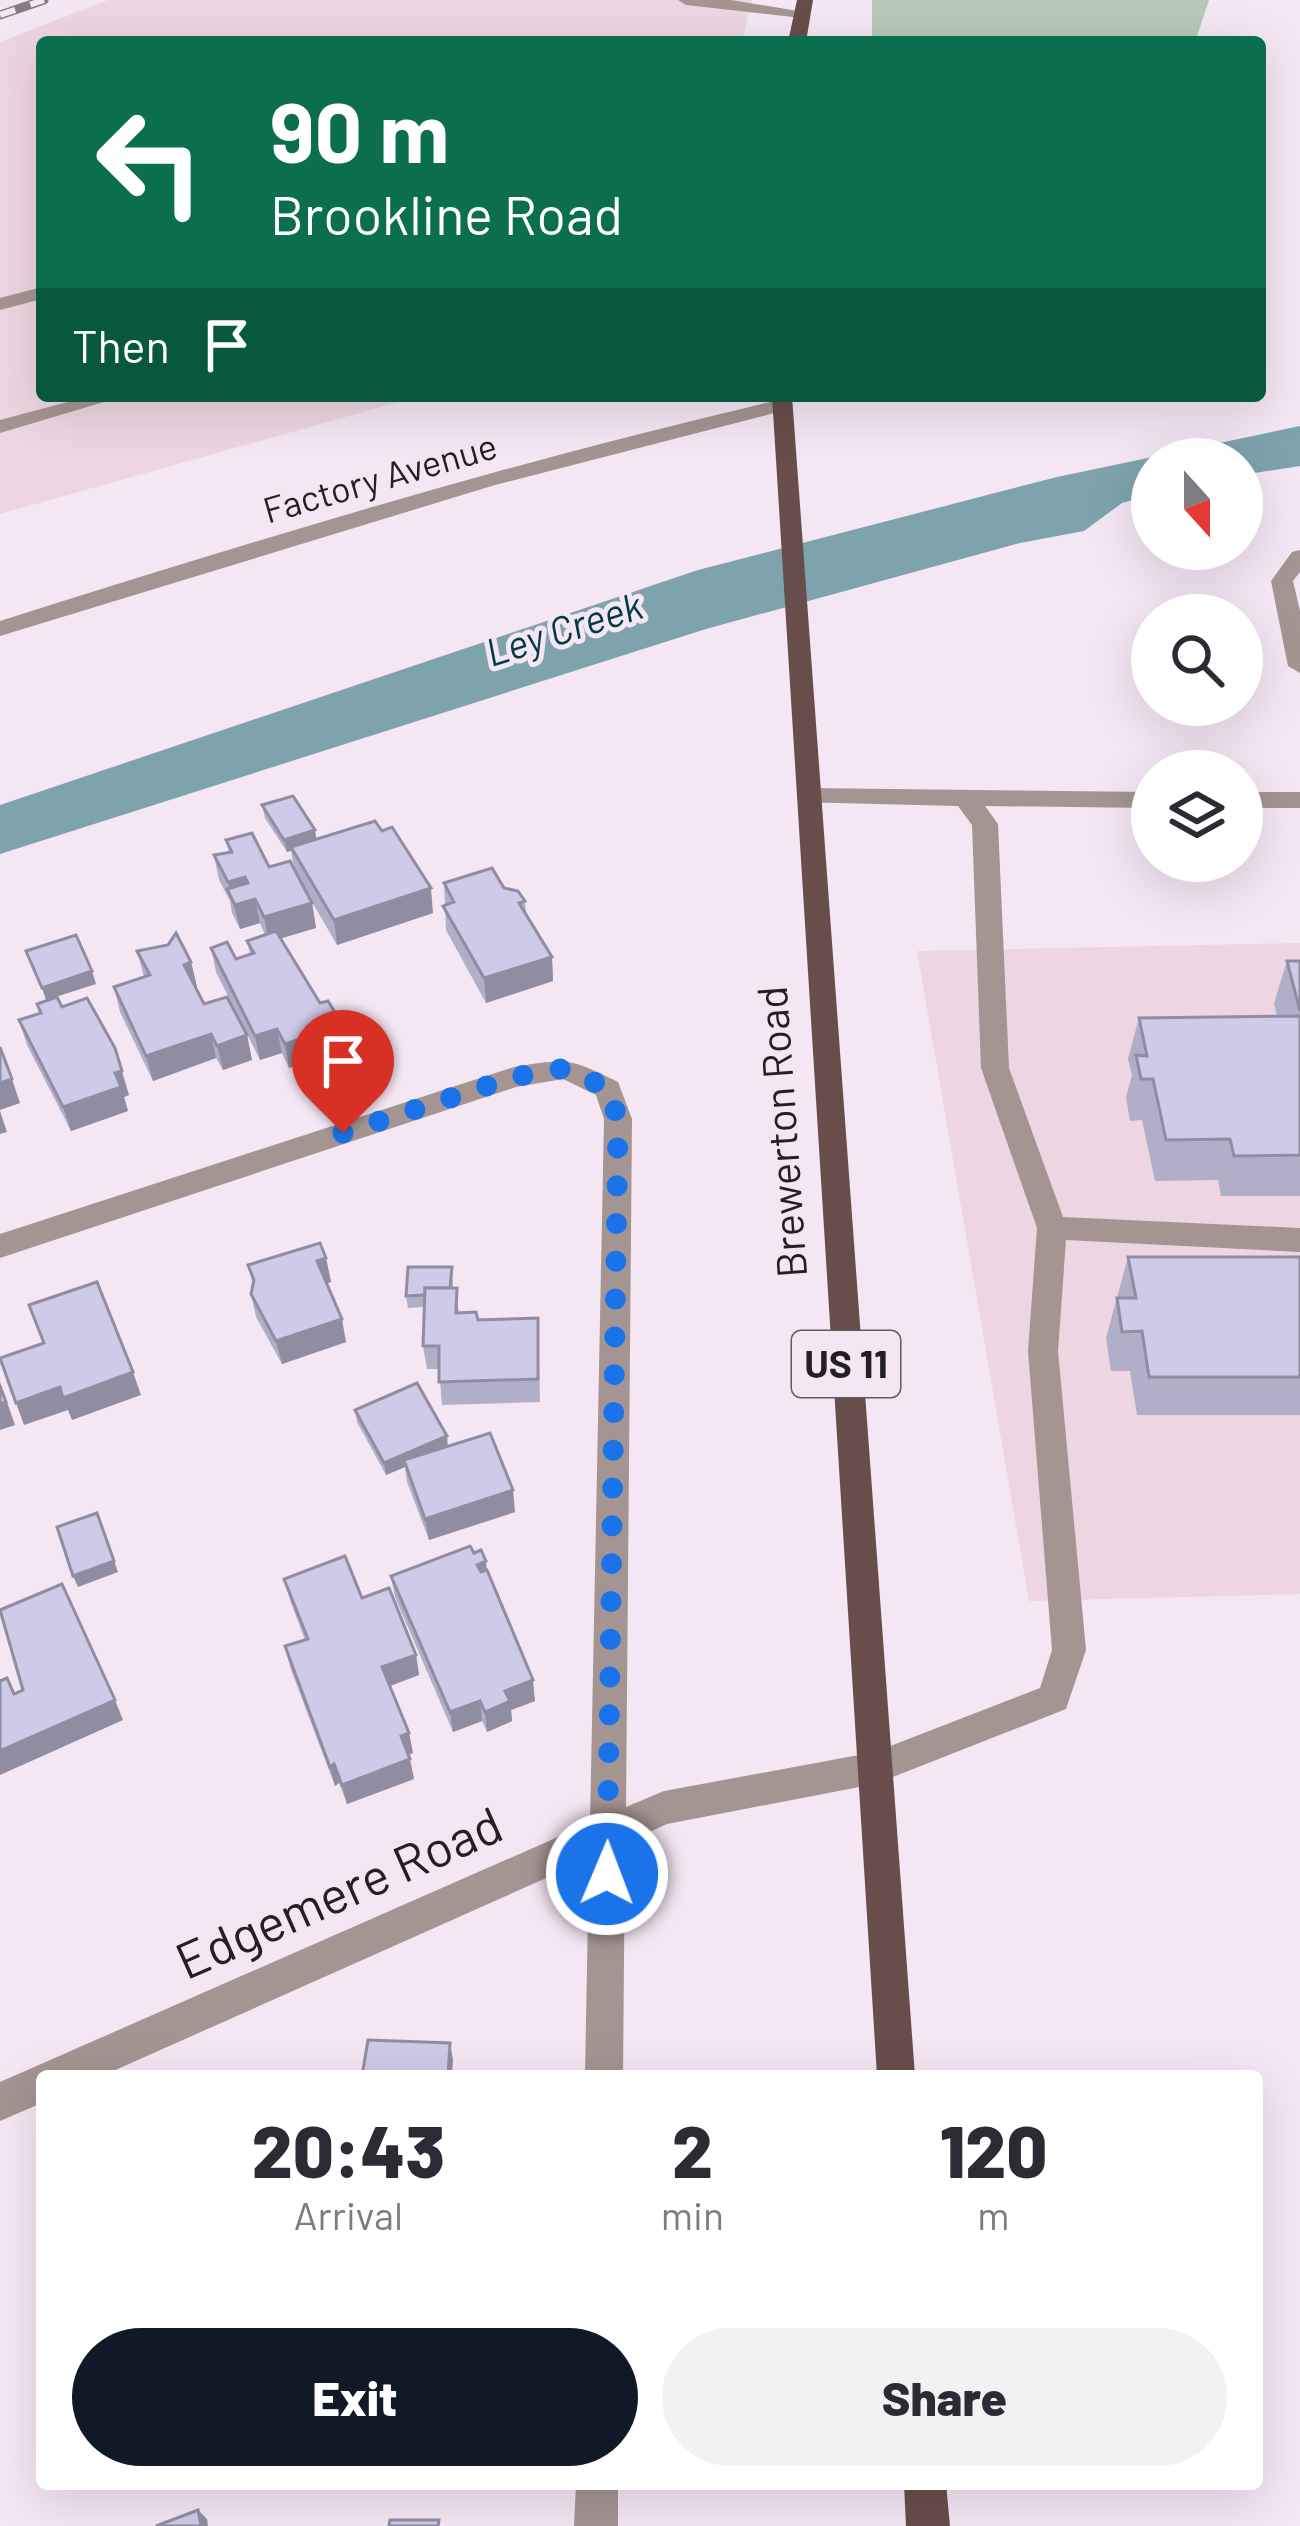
<!DOCTYPE html>
<style>
body{margin:0;font-family:Barlow,sans-serif;background:#f2f2f3;color:#2b2b33;height:100vh;display:flex;flex-direction:column;font-size:45px;white-space:nowrap}
*{box-sizing:border-box;margin:0}
p{font-size:39px;color:#7c7c81}
.icon{flex:none;width:66px;height:66px;fill:none;stroke:currentColor;stroke-width:2;stroke-linecap:round;stroke-linejoin:round}
.map{position:relative;flex:1;overflow:hidden}
.side{position:absolute;left:36px;top:2070px;width:1227px;height:420px;display:flex;flex-direction:column;background:#fff;border-radius:12px;box-shadow:0 12px 48px #0002}
.side>*{flex:none}
.hud{position:absolute;left:36px;top:36px;width:1230px;height:366px;border-radius:12px;box-shadow:0 12px 48px #0002;background:#0b6e4f;color:#fff;overflow:hidden}
.needle{width:78px;rotate:159deg}
.fabs{position:absolute;left:1131px;top:438px;display:grid;gap:24px}
.fabs a{display:grid;place-items:center;width:132px;height:132px;border-radius:50%;background:#fff;box-shadow:0 12px 48px #0002;font-size:60px}
.pin{position:absolute;display:grid;place-items:center;width:102px;height:102px;color:#fff;margin:-123px -51px;border-radius:50% 50% 50% 0;rotate:-45deg;box-shadow:0 0 12px #0007}
.pin .icon{rotate:45deg}
.me{position:absolute;width:132px;margin:-66px;rotate:1deg;stroke-linejoin:round;filter:drop-shadow(0 0 9px #0008)}
.turn{display:flex;align-items:center;gap:42px;height:252px;padding:0 36px;font-size:54px}
.turn .icon{width:156px;height:156px;stroke-width:2.5}
.turn b{display:block;font-size:84px;line-height:102px}
.then{display:flex;align-items:center;height:114px;padding:0 36px;background:#0003;gap:24px;font-size:45px}
.eta{display:flex;justify-content:space-evenly;align-items:center;height:204px;text-align:center}
.eta b{font-size:72px;font-weight:800;line-height:84px}
.primary-button{display:flex;gap:24px;margin-top:auto;padding:24px 36px}
.primary-button a{flex:1;height:138px;border-radius:72px;background:#111827;color:#fff;font-size:48px;font-weight:800;line-height:138px;text-align:center}
.primary-button a+a{background:#f2f2f3;color:#2b2b33}
.map>svg:first-child{display:block}
.industrial{fill:#edd6e1}
.green{fill:#b7c8b6}
.water{fill:#7fa3ad}
.lines{fill:none;stroke-linecap:round;stroke-linejoin:round}
.minor{fill:#a49492;fill-rule:evenodd}
.major{fill:#684e4a;fill-rule:evenodd}
.rail-casing{stroke:#857c84;stroke-width:9}
.rail{stroke:#f4e6f3;stroke-width:6;stroke-dasharray:16;stroke-linecap:butt}
.wall{fill:#b1aec8}
.shaded-wall{fill:#908da2}
.building{fill:#cecae8;stroke:#908da2;stroke-width:3}
.route{stroke:#1a73e8;stroke-width:21;stroke-dasharray:0 37.8}
.labels{text-anchor:middle;stroke-width:10;stroke-linejoin:round;paint-order:stroke}
.far-street-label{font-size:36px;fill:#241f23;stroke:#f4e6f3}
.far-water-label{font-size:39px;font-style:italic;fill:#003a46;stroke:#f4e6f3}
.shield{fill:#f4e6f3;stroke:#625b61;stroke-width:3}
.shield-label{font-size:39px;font-weight:bold;fill:#241f23}
.street-label{font-size:42px;fill:#241f23;stroke:#f4e6f3}
.near-street-label{font-size:51px;fill:#241f23;stroke:#f4e6f3}
</style>
<div class="map">
<svg width="1300" height="2526" viewBox="0 0 1300 2526">
<rect width="100%" height="100%" fill="#f4e6f3"/>
<g class="industrial">
<path d="M 108,0 L 752,0 L 742,42 L 42,42 L 42,396 L 420,396 L 0,514 L 0,42 Z"/>
<path d="M 1300,943 L 1300,1594 L 1029,1601 L 917,951 Z"/>
</g>
<path class="green" d="M 872,0 L 1209,0 L 1195,42 L 872,42 Z"/>
<path class="water" d="M 1300,426 L 1300,466 L 1242,475 L 1242,459 L 1152,459 L 1152,495 L 1122,503 L 1084,531 L 1020,543 L 706,629 L 0,854 L 0,805 L 698,570 L 1057,477 Z"/>
<g class="lines">
<g class="minor">
<path d="M 678,0 L 731,0 L 810,13 L 802,18 L 686,5 Z"/>
<path d="M 42,287 L 42,299 L 0,310 L 0,298 Z"/>
<path d="M 90,396 L 124,396 L 0,433 L 0,420 Z"/>
<path d="M 783,399 L 790,401 L 790,409 L 495,485 L 0,636 L 0,621 C 259,539 518,460 783,399 Z"/>
<path d="M 1300,550 L 1300,572 L 1293,581 L 1300,611 L 1300,673 L 1288,666 L 1271,581 L 1292,552 Z"/>
<path d="M 807,788 L 1152,792 L 1152,808 L 985,806 L 998,824 L 1009,1068 L 1063,1217 L 1300,1228 L 1300,1252 L 1066,1240 L 1058,1351 L 1086,1650 L 1066,1709 L 875,1784 L 667,1824 L 625,1843 L 623,2076 L 585,2076 L 589,1859 L 102,2076 L 42,2076 L 42,2103 L 0,2121 L 0,2082 L 590,1823 L 604,1119 L 596,1095 L 563,1079 L 516,1087 L 0,1258 L 0,1234 L 514,1067 C 567,1058 570,1058 618,1082 L 632,1119 L 626,1807 L 664,1791 L 875,1752 L 1040,1688 L 1052,1650 L 1028,1351 L 1037,1228 L 981,1068 L 972,825 L 958,806 L 798,802 L 798,790 Z"/>
<rect x="1242" y="792" width="58" height="16"/>
<path d="M 576,2484 L 618,2484 L 618,2526 L 574,2526 Z"/>
</g>
<g class="major">
<path d="M 797,0 L 813,0 L 806,42 L 788,42 Z"/>
<path d="M 772,396 L 792,396 L 915,2076 L 877,2076 Z"/>
<path d="M 904,2484 L 946,2484 L 950,2526 L 906,2526 Z"/>
</g>
<defs>
<path id="rail" d="M 0,15 L 44,0"/>
</defs>
<use href="#rail" class="rail-casing"/>
<use href="#rail" class="rail"/>
</g>
<g class="wall">
<path d="M 262,805 L 433,913 L 337,945 L 304,888 L 312,903 L 316,928 L 280,938 L 342,1044 L 333,1047 L 334,1053 L 289,1068 L 282,1053 L 260,1060 L 216,972 L 211,948 L 236,959 L 250,954 L 247,941 L 265,935 L 260,923 L 240,929 L 232,913 L 230,901 L 219,880 L 214,855 L 229,853 L 226,840 L 269,867 L 294,869 L 291,851 L 287,852 L 265,818 Z"/>
<path d="M 444,883 L 504,888 L 525,901 L 526,914 L 552,957 L 553,981 L 486,1003 L 446,930 Z"/>
<path d="M 137,951 L 191,962 L 197,987 L 195,987 L 204,1004 L 247,1035 L 252,1060 L 223,1070 L 216,1058 L 153,1081 L 120,1012 L 114,987 L 144,977 Z"/>
<path d="M 1287,961 L 1300,961 L 1300,1196 L 1221,1196 L 1218,1180 L 1155,1181 L 1142,1120 L 1130,1121 L 1126,1097 L 1132,1075 L 1128,1059 L 1139,1018 L 1277,1016 L 1274,1003 Z"/>
<path d="M 37,1004 L 62,1007 L 129,1095 L 124,1097 L 128,1111 L 71,1131 L 27,1045 L 19,1020 L 40,1014 Z"/>
<path d="M 1128,1257 L 1300,1257 L 1300,1415 L 1137,1415 L 1130,1371 L 1111,1371 L 1106,1338 Z"/>
<path d="M 326,1258 L 331,1282 L 326,1283 L 346,1342 L 282,1364 L 256,1317 L 251,1294 L 253,1285 L 248,1265 Z"/>
<path d="M 453,1279 L 453,1288 L 459,1312 L 478,1320 L 538,1318 L 540,1402 L 442,1405 L 439,1369 L 427,1369 L 423,1346 L 425,1307 L 408,1308 L 406,1296 Z"/>
<path d="M 355,1410 L 448,1446 L 515,1512 L 429,1540 L 407,1482 L 405,1467 L 386,1475 L 357,1422 Z"/>
<path d="M 474,1553 L 487,1570 L 535,1701 L 511,1710 L 512,1721 L 487,1732 L 482,1721 L 453,1732 L 395,1597 L 391,1576 Z"/>
<path d="M 284,1579 L 362,1598 L 416,1655 L 419,1675 L 390,1686 L 409,1733 L 413,1753 L 409,1755 L 414,1779 L 347,1804 L 339,1783 L 335,1786 L 290,1667 L 285,1646 L 305,1640 L 290,1600 Z"/>
</g>
<g class="shaded-wall">
<path d="M 315,830 L 317,843 L 287,852 L 284,840 Z"/>
<path d="M 245,877 L 249,900 L 255,899 L 260,923 L 240,929 L 228,882 Z"/>
<path d="M 431,888 L 433,913 L 337,945 L 334,920 Z"/>
<path d="M 312,903 L 316,928 L 269,942 L 264,917 Z"/>
<path d="M 552,957 L 553,981 L 486,1003 L 484,978 Z"/>
<path d="M 191,962 L 197,987 L 189,989 L 184,965 Z"/>
<path d="M 92,971 L 96,984 L 46,1000 L 42,988 Z"/>
<path d="M 339,1019 L 342,1044 L 333,1047 L 334,1053 L 289,1068 L 285,1044 Z"/>
<path d="M 277,1029 L 282,1053 L 260,1060 L 255,1036 Z"/>
<path d="M 211,1034 L 216,1058 L 153,1081 L 146,1056 Z"/>
<path d="M 247,1035 L 252,1060 L 223,1070 L 217,1046 Z"/>
<path d="M 122,1071 L 129,1095 L 124,1097 L 128,1111 L 71,1131 L 63,1107 L 115,1073 Z"/>
<path d="M 12,1079 L 20,1103 L 0,1110 L 0,1083 Z"/>
<path d="M 0,1111 L 7,1132 L 0,1134 Z"/>
<path d="M 326,1258 L 331,1282 L 321,1285 L 317,1261 Z"/>
<path d="M 342,1319 L 346,1342 L 282,1364 L 276,1341 Z"/>
<path d="M 133,1372 L 141,1395 L 72,1420 L 68,1410 L 24,1425 L 16,1403 L 60,1387 Z"/>
<path d="M 0,1382 L 15,1425 L 0,1430 Z"/>
<path d="M 447,1436 L 448,1448 L 404,1460 L 405,1467 L 386,1475 L 384,1463 Z"/>
<path d="M 513,1490 L 515,1512 L 429,1540 L 425,1519 Z"/>
<path d="M 101,1524 L 118,1572 L 78,1587 L 73,1576 Z"/>
<path d="M 486,1561 L 488,1582 L 477,1565 Z"/>
<path d="M 416,1655 L 419,1675 L 387,1687 L 382,1667 Z"/>
<path d="M 533,1680 L 535,1701 L 511,1710 L 512,1721 L 487,1732 L 485,1712 L 505,1691 Z"/>
<path d="M 115,1700 L 123,1720 L 0,1775 L 0,1751 Z"/>
<path d="M 480,1701 L 482,1721 L 453,1732 L 450,1712 Z"/>
<path d="M 409,1733 L 413,1753 L 405,1756 L 401,1736 Z"/>
<path d="M 410,1759 L 414,1779 L 347,1804 L 342,1785 Z"/>
<path d="M 334,1764 L 339,1783 L 335,1786 L 330,1767 Z"/>
<path d="M 450,2043 L 453,2060 L 452,2076 L 448,2076 Z"/>
<path d="M 198,2510 L 207,2519 L 208,2526 L 201,2526 Z"/>
</g>
<g class="building">
<path d="M 293,796 L 315,830 L 284,840 L 262,805 Z"/>
<path d="M 375,821 L 382,831 L 392,827 L 431,888 L 334,920 L 291,847 Z"/>
<path d="M 252,833 L 269,867 L 290,861 L 312,903 L 264,917 L 255,899 L 235,905 L 227,889 L 248,883 L 245,877 L 228,882 L 214,855 L 232,852 L 226,840 Z"/>
<path d="M 492,868 L 504,888 L 518,891 L 525,901 L 519,903 L 552,957 L 484,978 L 443,906 L 454,902 L 444,883 Z"/>
<path d="M 276,931 L 320,1003 L 328,1001 L 339,1019 L 327,1023 L 330,1029 L 285,1044 L 277,1029 L 255,1036 L 211,948 L 227,942 L 236,959 L 254,953 L 247,941 Z"/>
<path d="M 176,933 L 191,962 L 184,965 L 204,1004 L 227,997 L 247,1035 L 217,1046 L 211,1034 L 146,1056 L 114,987 L 150,975 L 137,951 L 168,945 Z"/>
<path d="M 76,935 L 92,971 L 42,988 L 26,951 Z"/>
<path d="M 1287,961 L 1300,961 L 1300,1011 Z"/>
<path d="M 57,997 L 62,1007 L 87,998 L 115,1048 L 122,1071 L 115,1073 L 121,1087 L 63,1107 L 19,1020 L 41,1013 L 37,1004 Z"/>
<path d="M 1300,1016 L 1300,1155 L 1234,1156 L 1230,1139 L 1166,1140 L 1153,1079 L 1141,1079 L 1136,1055 L 1147,1056 L 1139,1018 Z"/>
<path d="M 0,1047 L 12,1079 L 0,1083 Z"/>
<path d="M 320,1243 L 326,1258 L 317,1261 L 342,1319 L 276,1341 L 251,1294 L 254,1280 L 248,1265 Z"/>
<path d="M 1128,1257 L 1300,1257 L 1300,1377 L 1149,1377 L 1142,1331 L 1122,1332 L 1117,1298 L 1136,1298 Z"/>
<path d="M 408,1267 L 452,1267 L 450,1288 L 425,1288 L 425,1295 L 406,1296 Z"/>
<path d="M 97,1282 L 133,1372 L 63,1398 L 60,1387 L 16,1403 L 0,1358 L 44,1343 L 29,1305 Z"/>
<path d="M 425,1288 L 457,1288 L 456,1313 L 476,1312 L 478,1320 L 538,1318 L 538,1379 L 439,1382 L 439,1346 L 423,1346 Z"/>
<path d="M 417,1383 L 447,1436 L 384,1463 L 355,1410 Z"/>
<path d="M 0,1386 L 6,1402 L 0,1404 Z"/>
<path d="M 490,1433 L 513,1490 L 425,1519 L 404,1460 Z"/>
<path d="M 97,1513 L 114,1561 L 73,1576 L 57,1527 Z"/>
<path d="M 470,1546 L 474,1553 L 481,1550 L 486,1561 L 477,1565 L 481,1572 L 487,1570 L 533,1680 L 505,1691 L 510,1701 L 485,1712 L 480,1701 L 450,1712 L 391,1576 Z"/>
<path d="M 345,1556 L 362,1598 L 389,1588 L 416,1655 L 382,1667 L 409,1733 L 401,1736 L 410,1759 L 342,1785 L 334,1764 L 330,1767 L 285,1646 L 308,1639 L 284,1579 Z"/>
<path d="M 62,1584 L 115,1700 L 0,1751 L 0,1681 L 7,1678 L 14,1694 L 23,1690 L 0,1610 Z"/>
<path d="M 368,2040 L 450,2043 L 448,2076 L 362,2076 Z"/>
<path d="M 198,2510 L 201,2526 L 156,2526 Z"/>
<path d="M 390,2520 L 439,2520 L 438,2526 L 389,2526 Z"/>
</g>
<g class="lines">
<path class="route" d="M 343,1133 L 514,1077 L 566,1068 L 608,1089 L 618,1119 L 607,1874"/>
</g>
<g class="labels">
<g class="far-street-label">
<text transform="translate(380 478) rotate(-16)" y="13">Factory Avenue</text>
</g>
<g class="far-water-label">
<text transform="translate(564 629) rotate(-18)" y="14">Ley Creek</text>
</g>
<rect class="shield" x="792" y="1331" width="108" height="66" rx="9"/>
<g class="shield-label">
<text x="846" y="1378">US 11</text>
</g>
<g class="street-label">
<text transform="translate(782 1132) rotate(-94)" y="15">Brewerton Road</text>
</g>
<g class="near-street-label">
<text transform="translate(339 1893) rotate(-24)" y="18">Edgemere Road</text>
</g>
</g>
</svg>
<div class="fabs">
<a><svg class="needle" viewBox="-14 -14 28 28"><path d="M0-13l5 13h-10z" fill="#e53935"/><path d="M0 13l5-13h-10z" fill="#7c7c81"/></svg></a>
<a><svg class="icon" aria-label="search" viewBox="0 0 24 24"><circle cx="10" cy="10" r="6"/><path d="M15 15l6 6"/></svg></a>
<a><svg class="icon" aria-label="layers" viewBox="0 0 24 24"><path d="M12 4l9 5-9 5-9-5zM3 14l9 5 9-5"/></svg></a>
</div>
<div class="pin" style="left:343px;top:1133px;background:#d93025"><svg class="icon" aria-label="arrive" viewBox="0 0 24 24"><path d="M6 21V4h12l-3 4 3 4H6"/></svg></div>
<svg class="me" style="left:607px;top:1874px" viewBox="-20 -20 40 40"><circle r="17" fill="#1a73e8" stroke="#fff" stroke-width="3"/><path d="M0-11L8 9 0 5-8 9z" fill="#fff"/></svg>
<div class="hud">
<div class="turn"><svg class="icon" aria-label="left" viewBox="0 0 24 24"><path d="M17 20v-9H6M10 6l-5 5 5 5"/></svg><div><b>90 m</b>Brookline Road</div></div>
<div class="then">Then<svg class="icon" aria-label="arrive" viewBox="0 0 24 24"><path d="M6 21V4h12l-3 4 3 4H6"/></svg></div>
</div>
<section class="side">
<div class="eta">
<div><b>20:43</b><p>Arrival</p></div>
<div><b>2</b><p>min</p></div>
<div><b>120</b><p>m</p></div>
</div>
<div class="primary-button"><a>Exit</a><a>Share</a></div>
</section>
</div>
